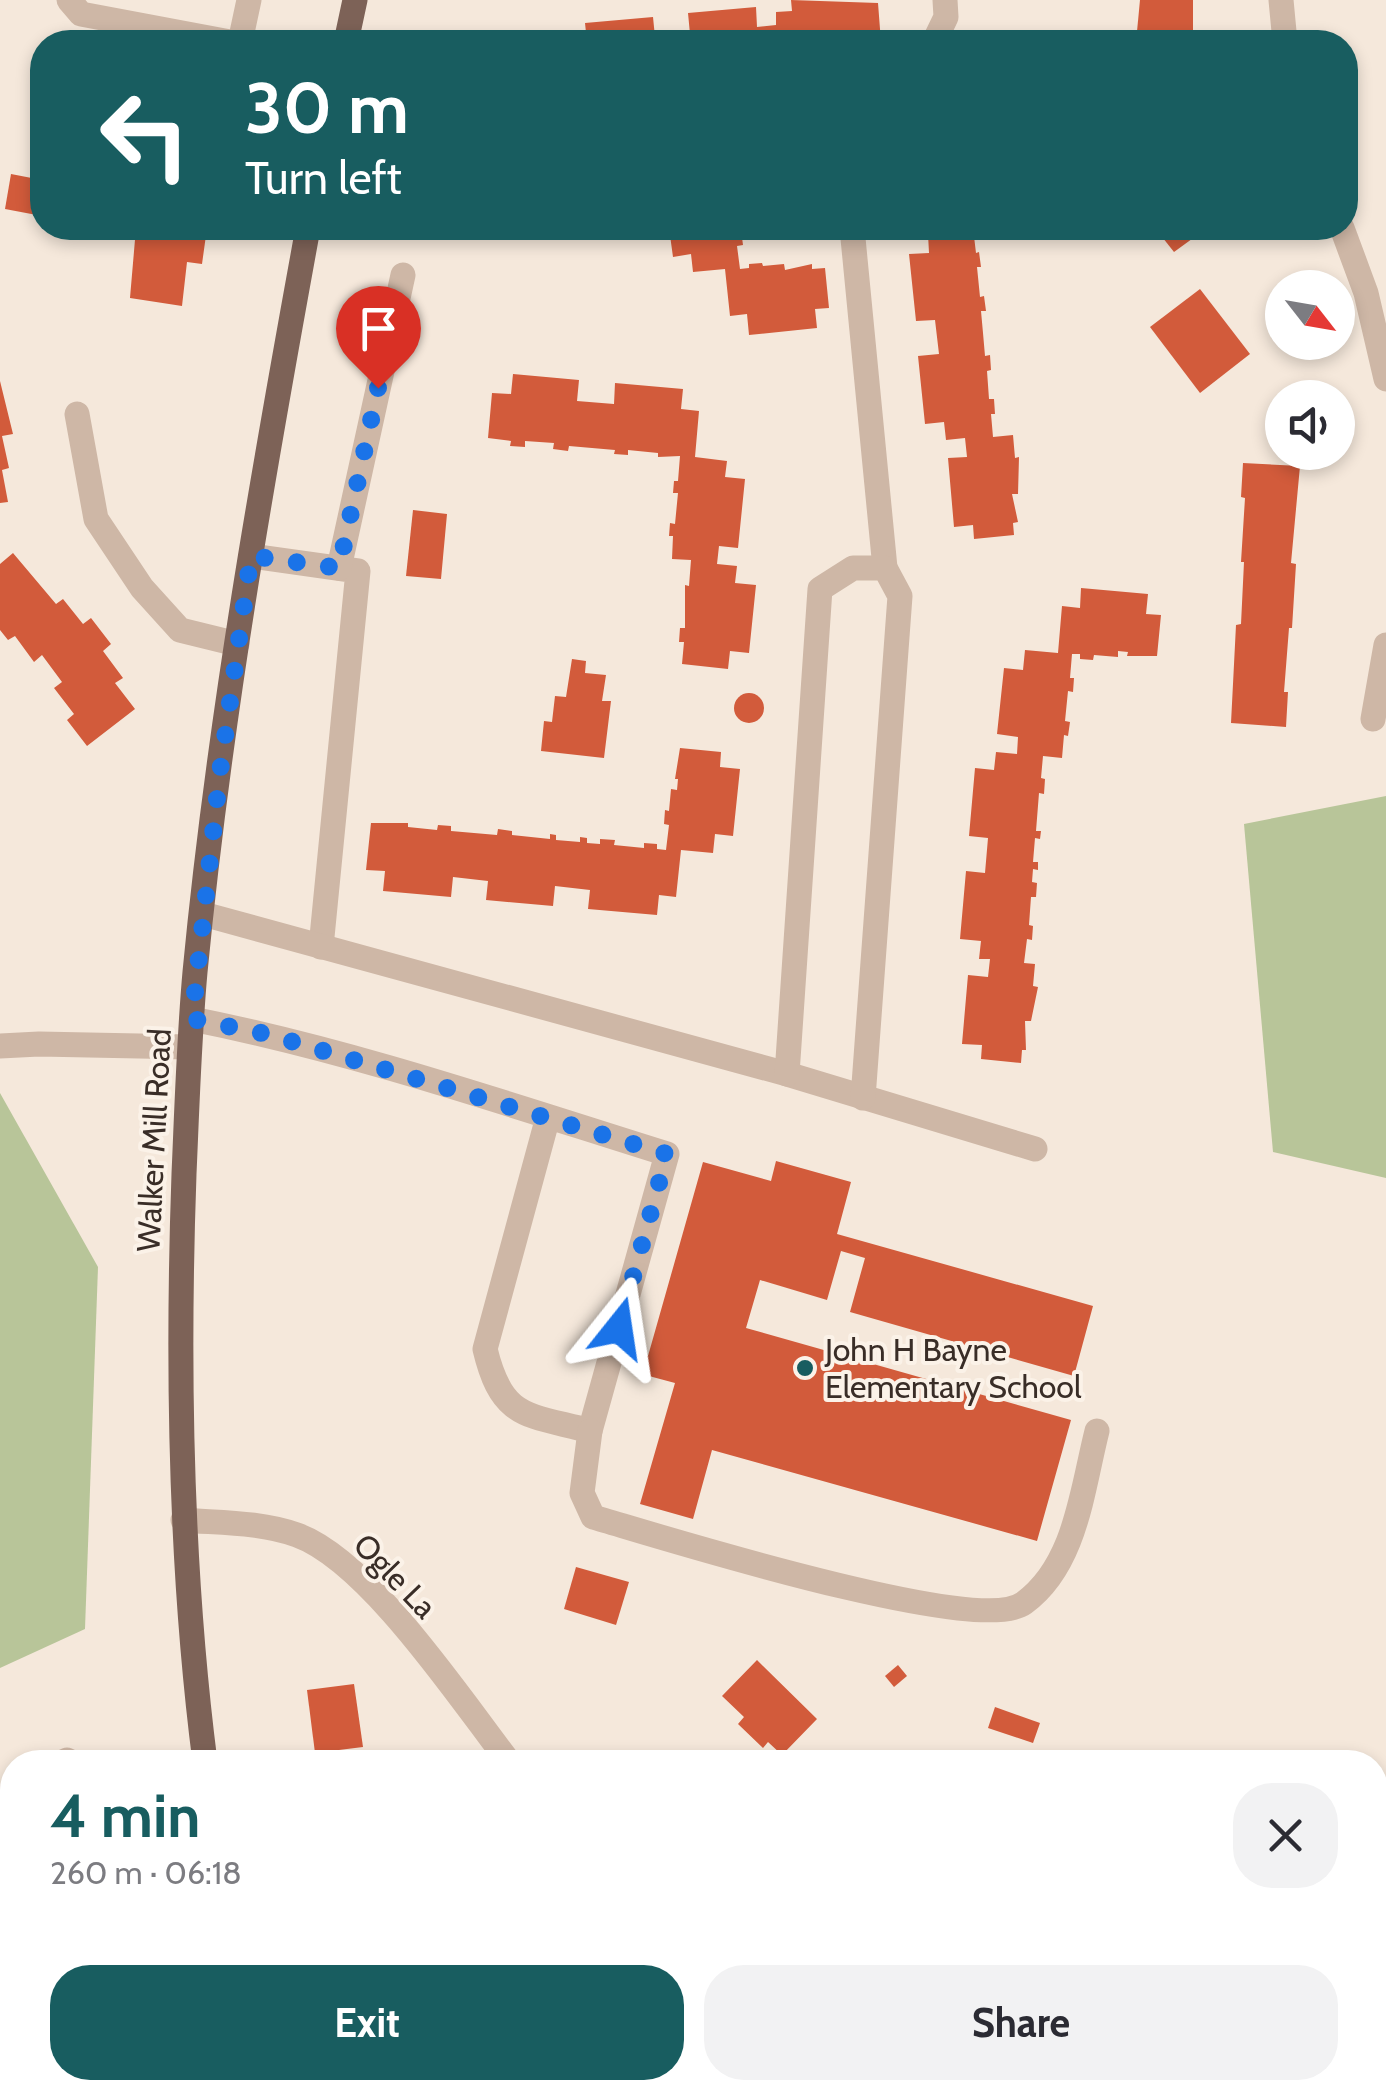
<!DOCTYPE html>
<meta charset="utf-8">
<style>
body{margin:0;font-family:Cabin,sans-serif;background:#f2f2f3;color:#2b2b33;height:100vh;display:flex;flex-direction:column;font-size:38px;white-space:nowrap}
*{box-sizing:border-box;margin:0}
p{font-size:32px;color:#7c7c81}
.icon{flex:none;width:55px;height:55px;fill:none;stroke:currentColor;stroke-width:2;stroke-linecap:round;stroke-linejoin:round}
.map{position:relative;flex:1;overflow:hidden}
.sheet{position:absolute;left:0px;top:1750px;width:1388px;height:350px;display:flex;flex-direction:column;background:#fff;border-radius:40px 40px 0 0;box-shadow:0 5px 15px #0003}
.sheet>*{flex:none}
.banner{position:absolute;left:30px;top:30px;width:1328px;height:210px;border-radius:40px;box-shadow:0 5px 15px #0003;background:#185d60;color:#fff;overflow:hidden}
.needle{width:65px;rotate:121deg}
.tools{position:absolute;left:1265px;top:270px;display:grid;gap:20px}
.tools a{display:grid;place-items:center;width:90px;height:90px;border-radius:50%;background:#fff;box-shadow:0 5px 15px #0003;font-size:50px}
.pin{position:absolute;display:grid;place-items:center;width:85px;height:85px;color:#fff;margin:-102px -42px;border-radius:50% 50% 50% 0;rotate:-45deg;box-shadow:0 0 10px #0007}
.pin .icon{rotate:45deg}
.me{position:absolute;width:110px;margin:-55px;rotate:15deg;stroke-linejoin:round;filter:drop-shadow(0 0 8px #0008)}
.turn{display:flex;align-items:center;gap:35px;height:210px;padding:0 50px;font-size:45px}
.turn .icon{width:130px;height:130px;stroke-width:2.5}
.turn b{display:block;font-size:70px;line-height:85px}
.round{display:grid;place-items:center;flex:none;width:105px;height:105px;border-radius:40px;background:#f2f2f3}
.summary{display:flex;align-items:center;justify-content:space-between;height:170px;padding:0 50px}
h1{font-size:60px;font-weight:700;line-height:75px;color:#185d60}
.button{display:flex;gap:20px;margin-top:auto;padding:20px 50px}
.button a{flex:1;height:115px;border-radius:40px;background:#185d60;color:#fff;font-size:40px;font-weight:700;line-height:115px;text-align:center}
.button a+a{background:#f2f2f3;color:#2b2b33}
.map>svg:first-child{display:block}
.green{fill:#b8c599}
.building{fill:#d25b3b}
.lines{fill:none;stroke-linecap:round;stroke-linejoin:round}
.minor{stroke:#ceb7a6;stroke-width:25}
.major{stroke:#7d6257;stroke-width:25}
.route{stroke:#1a73e8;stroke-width:18;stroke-dasharray:0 32.4}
.poi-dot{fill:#185d60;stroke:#fbf2e8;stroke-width:4}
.labels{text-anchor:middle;stroke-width:8;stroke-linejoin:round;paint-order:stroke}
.street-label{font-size:32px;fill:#392d27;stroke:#fbf2e8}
.poi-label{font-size:32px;fill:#392d27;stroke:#fbf2e8;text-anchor:start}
</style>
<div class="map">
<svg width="1386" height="2100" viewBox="0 0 1386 2100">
<rect width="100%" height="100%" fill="#f5e8db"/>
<g class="green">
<path d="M 1386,796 L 1386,1178 L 1273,1152 L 1244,824 Z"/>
<path d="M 0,1093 L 98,1267 L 85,1629 L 0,1668 Z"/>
</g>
<g class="building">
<path d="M 791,0 L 878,3 L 881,42 L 587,42 L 585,23 L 653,17 L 655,37 L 690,34 L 688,13 L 756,7 L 757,27 L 776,25 L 776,12 L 792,11 Z"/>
<path d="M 1140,0 L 1193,0 L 1193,42 L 1136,42 Z"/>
<path d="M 41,88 L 42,89 L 42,124 L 33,122 Z"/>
<path d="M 11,174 L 42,180 L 42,216 L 5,209 Z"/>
<path d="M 136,228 L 207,228 L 202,264 L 187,262 L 182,306 L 130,298 Z"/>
<path d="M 669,228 L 736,228 L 736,230 L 741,230 L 743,245 L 737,246 L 740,269 L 749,268 L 749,264 L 762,263 L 763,266 L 784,264 L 785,270 L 812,264 L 812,269 L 825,268 L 829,308 L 815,309 L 817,328 L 749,335 L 747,314 L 730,316 L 725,269 L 693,272 L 691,254 L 673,257 Z"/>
<path d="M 947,228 L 973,228 L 976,253 L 979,252 L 981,267 L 977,267 L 980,297 L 984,296 L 986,311 L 981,311 L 983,333 L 985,356 L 990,355 L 991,370 L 987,371 L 989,399 L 994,399 L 995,414 L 991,414 L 993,437 L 1013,435 L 1015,458 L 1019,457 L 1018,494 L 1012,494 L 1018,522 L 1013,523 L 1014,535 L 974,539 L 973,525 L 954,527 L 948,458 L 967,457 L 965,438 L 946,440 L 944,422 L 925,424 L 918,356 L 939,354 L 935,320 L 916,321 L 909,254 L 929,253 L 928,234 L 947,232 Z"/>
<path d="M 1155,228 L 1207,228 L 1174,252 Z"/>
<path d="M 1200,289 L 1250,354 L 1200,393 L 1150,327 Z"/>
<path d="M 513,374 L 579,380 L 577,401 L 614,404 L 615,383 L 683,389 L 681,409 L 699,411 L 695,457 L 727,461 L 725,477 L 745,479 L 738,548 L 719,546 L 717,564 L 737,566 L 735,583 L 756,585 L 749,653 L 730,651 L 728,669 L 682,664 L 684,642 L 679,642 L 680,628 L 685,628 L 685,585 L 689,586 L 691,560 L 672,559 L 673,536 L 669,536 L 670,523 L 675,524 L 678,493 L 673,493 L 674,481 L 678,481 L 680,456 L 658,457 L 658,453 L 628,450 L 628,455 L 614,454 L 615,450 L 569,446 L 568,451 L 553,449 L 554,443 L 525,441 L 525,447 L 510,446 L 511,441 L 488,438 L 492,393 L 511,394 Z"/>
<path d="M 0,381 L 13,434 L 2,436 L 9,468 L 2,470 L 8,502 L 0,503 Z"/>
<path d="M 1243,463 L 1300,466 L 1291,563 L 1296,564 L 1292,628 L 1289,628 L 1284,692 L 1288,692 L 1286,727 L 1231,723 L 1236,625 L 1241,624 L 1244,562 L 1241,562 L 1245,498 L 1241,497 Z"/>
<path d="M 413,510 L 447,514 L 441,579 L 406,576 Z"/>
<path d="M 13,553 L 56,604 L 63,599 L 83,624 L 91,618 L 111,644 L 103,651 L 123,678 L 115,683 L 135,709 L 87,746 L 67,720 L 74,714 L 54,688 L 62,682 L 42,655 L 34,662 L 15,636 L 8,640 L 0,630 L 0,564 Z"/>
<path d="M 1081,588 L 1148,594 L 1146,614 L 1161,615 L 1157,656 L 1127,656 L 1128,652 L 1118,651 L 1118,657 L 1094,655 L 1093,660 L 1080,659 L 1080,654 L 1072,654 L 1070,678 L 1074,678 L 1073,692 L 1068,691 L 1065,721 L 1070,722 L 1068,736 L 1064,735 L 1062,758 L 1043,756 L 1041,778 L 1045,779 L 1044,794 L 1039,793 L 1036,831 L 1041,831 L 1040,839 L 1035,838 L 1033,862 L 1038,862 L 1038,870 L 1033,869 L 1032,882 L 1037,883 L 1036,897 L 1031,897 L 1029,925 L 1033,926 L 1032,940 L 1027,939 L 1024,963 L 1035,964 L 1033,986 L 1038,987 L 1031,1021 L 1025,1021 L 1026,1050 L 1022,1050 L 1021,1063 L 981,1059 L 982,1045 L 962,1044 L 968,975 L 988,977 L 990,959 L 979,959 L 981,941 L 960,939 L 966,871 L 985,873 L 988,838 L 969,836 L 975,768 L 994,770 L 996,752 L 1017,754 L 1018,737 L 997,734 L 1004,668 L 1023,670 L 1025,650 L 1058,653 L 1062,606 L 1080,608 Z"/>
<path d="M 572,659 L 586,661 L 585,673 L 606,675 L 602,701 L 611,701 L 604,758 L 541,751 L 544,721 L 552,722 L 555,696 L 566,697 Z"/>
<circle cx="749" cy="708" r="15"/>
<path d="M 680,748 L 721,752 L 720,767 L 740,769 L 733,836 L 715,834 L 713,853 L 681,850 L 676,897 L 659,895 L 657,915 L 588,909 L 590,890 L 555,886 L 553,906 L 486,900 L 488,881 L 453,877 L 451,897 L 383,891 L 385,871 L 366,870 L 371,823 L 408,823 L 408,827 L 437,830 L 438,825 L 451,826 L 451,831 L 497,835 L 498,829 L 512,831 L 512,835 L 550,839 L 550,834 L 556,835 L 556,840 L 580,842 L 580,837 L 587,838 L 587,843 L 600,844 L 600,839 L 615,840 L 614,845 L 644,848 L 644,843 L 657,844 L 657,849 L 666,850 L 669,825 L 664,824 L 665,810 L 669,811 L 671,789 L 677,790 L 678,779 L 675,779 Z"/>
<path d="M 776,1161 L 851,1182 L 837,1234 L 1093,1306 L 1074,1376 L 850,1312 L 865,1258 L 841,1251 L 827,1300 L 760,1280 L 746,1328 L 1071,1420 L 1037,1541 L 712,1450 L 693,1519 L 640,1504 L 675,1383 L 634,1372 L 639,1353 L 648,1356 L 703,1162 L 771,1181 Z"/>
<path d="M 576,1567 L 629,1582 L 616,1625 L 564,1609 Z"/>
<path d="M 757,1660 L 817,1719 L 782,1755 L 768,1742 L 763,1748 L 738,1724 L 744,1717 L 722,1696 Z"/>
<path d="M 898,1665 L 907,1676 L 894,1687 L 885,1676 Z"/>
<path d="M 354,1684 L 363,1747 L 315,1753 L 307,1690 Z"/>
<path d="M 995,1707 L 1040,1723 L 1033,1743 L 988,1728 Z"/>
<path d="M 0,1813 L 12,1852 L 0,1856 Z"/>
<path d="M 12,1887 L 12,1960 L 0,1964 L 0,1891 Z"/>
<path d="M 12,1998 L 12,2067 L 11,2067 L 0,2026 L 0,2002 Z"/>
<path d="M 531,2088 L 593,2088 L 598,2100 L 536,2100 Z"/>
</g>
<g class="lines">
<g class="minor">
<path d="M 69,0 L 81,14 L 230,42"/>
<path d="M 1281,0 L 1285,42"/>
<path d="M 240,42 L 249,0"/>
<path d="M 934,42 L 946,17 L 945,0"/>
<path d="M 852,228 L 885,568"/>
<path d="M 1342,228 L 1366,293 L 1386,379"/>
<path d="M 77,414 L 96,519 L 142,588 L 180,630 L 237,644"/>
<path d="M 251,556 L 358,571 L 321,947"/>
<path d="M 339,568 L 403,275"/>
<path d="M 1373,719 L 1386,645"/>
<path d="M 203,914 L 787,1074 L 1035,1149"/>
<path d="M 192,1019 C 353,1051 510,1105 667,1154 L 590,1431 C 527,1414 502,1420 485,1349 L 548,1117"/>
<path d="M 0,1046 L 39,1044 L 189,1047"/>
<path d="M 787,1074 L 820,589 L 853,568 L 885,568 L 900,596 L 863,1098"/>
<path d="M 590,1431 L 582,1493 L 593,1517 C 659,1536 978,1637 1024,1603 C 1076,1565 1082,1490 1097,1431"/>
<path d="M 183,1520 C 221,1523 261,1522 297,1535 C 369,1561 461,1700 509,1762"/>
<path d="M 67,1760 L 67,1762"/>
<path d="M 1375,1988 L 1386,1970"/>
<path d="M 157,2088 L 160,2100"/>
<path d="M 746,2088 L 755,2100"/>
<path d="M 1310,2100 L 1318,2088"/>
</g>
<g class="major">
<path d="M 346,42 L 355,0"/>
<path d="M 205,1762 C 180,1567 177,1370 184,1174 C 187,1106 189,1039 195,972 C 219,722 263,474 308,228"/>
<path d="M 263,2088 L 266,2100"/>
</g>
</g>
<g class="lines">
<path class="route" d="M 378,388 L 339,568 L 251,556 L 220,772 L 192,1019 L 267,1034 L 667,1154 L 619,1328"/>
</g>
<circle class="poi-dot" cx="805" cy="1368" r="10"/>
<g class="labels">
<g class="street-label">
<text transform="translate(154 1140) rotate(-87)" y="11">Walker Mill Road</text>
<text transform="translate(395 1576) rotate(46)" y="11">Ogle La</text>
</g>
<g class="poi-label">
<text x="825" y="1361">John H Bayne<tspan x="825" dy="37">Elementary School</tspan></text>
</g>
</g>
</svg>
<div class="tools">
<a><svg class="needle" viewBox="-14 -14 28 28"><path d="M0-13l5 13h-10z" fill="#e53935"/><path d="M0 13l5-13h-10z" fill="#7c7c81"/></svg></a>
<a><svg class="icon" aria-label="sound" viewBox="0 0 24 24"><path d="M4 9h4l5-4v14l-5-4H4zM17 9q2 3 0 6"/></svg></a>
</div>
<div class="pin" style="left:378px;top:388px;background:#d93025"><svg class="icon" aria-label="arrive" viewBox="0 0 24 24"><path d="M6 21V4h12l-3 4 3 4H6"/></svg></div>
<svg class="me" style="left:619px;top:1328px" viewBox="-20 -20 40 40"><path d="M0-17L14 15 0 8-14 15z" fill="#1a73e8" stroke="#fff" stroke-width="4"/></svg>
<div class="banner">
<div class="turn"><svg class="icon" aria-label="left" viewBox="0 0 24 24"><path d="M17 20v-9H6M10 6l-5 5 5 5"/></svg><div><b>30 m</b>Turn left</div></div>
</div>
<section class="sheet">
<div class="summary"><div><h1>4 min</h1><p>260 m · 06:18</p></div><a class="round"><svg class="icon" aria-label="close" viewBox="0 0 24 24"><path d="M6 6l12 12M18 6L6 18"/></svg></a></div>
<div class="button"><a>Exit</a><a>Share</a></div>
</section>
</div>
